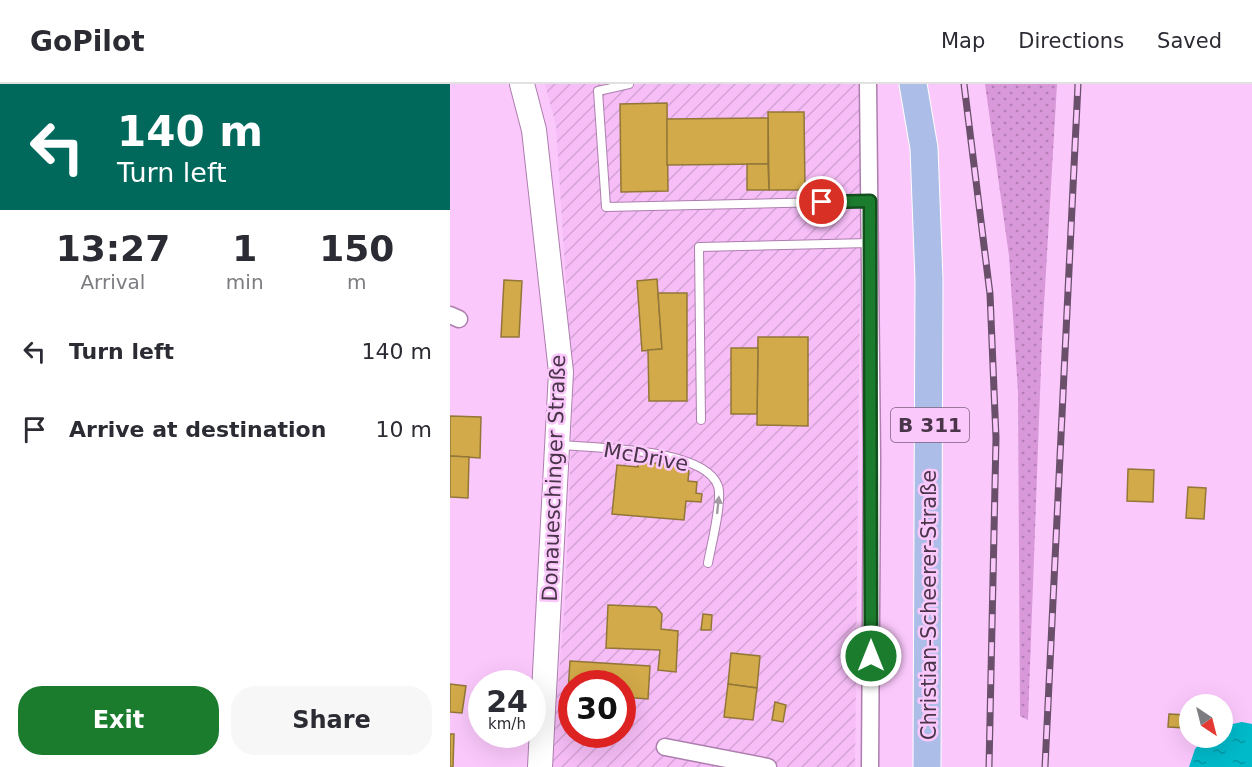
<!DOCTYPE html>
<meta charset="utf-8">
<style>
body{margin:0;font-family:"DejaVu Sans",sans-serif;background:#f7f7f7;color:#2b2b33;height:100vh;display:flex;flex-direction:column;font-size:22px;white-space:nowrap}
*{box-sizing:border-box;margin:0}
p{font-size:20px;color:#7c7c81}
.icon{flex:none;width:33px;height:33px;fill:none;stroke:currentColor;stroke-width:2;stroke-linecap:round;stroke-linejoin:round}
.map{position:relative;flex:1;overflow:hidden}
.sheet{display:flex;flex-direction:column;background:#fff;width:450px}
.sheet>*{flex:none}
.top-card{background:#00695c;color:#fff;overflow:hidden}
.needle{width:39px;rotate:145deg}
.fabs{position:absolute;left:729px;top:610px;display:grid;gap:12px}
.fabs a{display:grid;place-items:center;width:54px;height:54px;border-radius:50%;background:#fff;box-shadow:0 6px 24px #0002;font-size:30px}
.speed{position:absolute;left:18px;top:586px;display:flex;gap:12px;font-size:30px;font-weight:700;text-align:center}
.speed>*{display:grid;place-content:center;width:78px;height:78px;border-radius:50%;background:#fff;box-shadow:0 6px 24px #0002;line-height:1}
.speed small{font-size:15px;font-weight:400}
.speed .limit{border:9px solid #d22;background:#fff;color:#111}
.pin{position:absolute;display:grid;place-items:center;width:51px;height:51px;color:#fff;margin:-26px;border:3px solid #fff;border-radius:50%;box-shadow:0 2px 6px #0007}
.me{position:absolute;width:66px;margin:-33px;rotate:0deg;stroke-linejoin:round;filter:drop-shadow(0 0 4px #0008)}
.turn{display:flex;align-items:center;gap:21px;height:126px;padding:0 18px;font-size:27px}
.turn .icon{width:78px;height:78px;stroke-width:2.5}
.turn b{display:block;font-size:42px;line-height:51px}
.eta{display:flex;justify-content:space-evenly;align-items:center;height:102px;text-align:center}
.eta b{font-size:36px;font-weight:600;line-height:42px}
.primary-button{display:flex;gap:12px;margin-top:auto;padding:12px 18px}
.primary-button a{flex:1;height:69px;border-radius:24px;background:#1c7c2e;color:#fff;font-size:24px;font-weight:600;line-height:69px;text-align:center}
.primary-button a+a{background:#f7f7f7;color:#2b2b33}
ul{padding:0;list-style:none}
li{display:flex;align-items:center;gap:18px;height:78px;padding:0 18px}
li div{flex:1}
li b{display:block;font-size:22px}
li em{font-style:normal}
header{display:flex;align-items:center;gap:36px;box-sizing:border-box;height:84px;padding:0 30px;background:#fff;border-bottom:2px solid #e1e1e2}
header strong{font-size:28px}
nav{display:flex;gap:33px;margin-inline-start:auto;font-size:21px}
main{display:flex;flex:1;min-height:0}
.map>svg:first-child{display:block}
.industrial{fill:url(#industrial-furrows);fill-rule:evenodd}
.grass{fill:url(#grass-dots)}
.water{fill:url(#water-ripples)}
.building{fill:#d3aa49;stroke:#927738;stroke-width:1.5}
.lines{fill:none;stroke-linecap:round;stroke-linejoin:round}
.lane-casing{stroke:#ad7eae;stroke-width:10}
.street-casing{stroke:#ad7eae;stroke-width:19}
.secondary-casing{stroke:#ad7eae;stroke-width:26}
.primary-casing{stroke:#fff;stroke-width:29}
.lane{stroke:#fff;stroke-width:8}
.street{stroke:#fff;stroke-width:16}
.secondary{stroke:#fff;stroke-width:24}
.primary{stroke:#acbde7;stroke-width:27}
.rail-casing{stroke:#694f6a;stroke-width:7}
.rail{stroke:#fbc8fc;stroke-width:4.5;stroke-dasharray:14;stroke-linecap:butt}
.oneway{fill:#a49aa4}
.route-casing{stroke:#12511e;stroke-width:15}
.route{stroke:#1c7c2e;stroke-width:10}
.labels{text-anchor:middle;stroke-width:5;stroke-linejoin:round;paint-order:stroke}
.shield{fill:#fbc8fc;stroke:#7e607f;stroke-width:1.5}
.shield-label{font-size:20px;font-weight:bold;fill:#493449}
.street-label{font-size:21px;fill:#493449;stroke:#fbc8fc}
</style>
<header>
<strong>GoPilot</strong>
<nav><a>Map</a><a>Directions</a><a>Saved</a></nav>
</header>
<main>
<section class="sheet">
<div class="top-card">
<div class="turn"><svg class="icon" aria-label="left" viewBox="0 0 24 24"><path d="M17 20v-9H6M10 6l-5 5 5 5"/></svg><div><b>140 m</b>Turn left</div></div>
</div>
<div class="eta">
<div><b>13:27</b><p>Arrival</p></div>
<div><b>1</b><p>min</p></div>
<div><b>150</b><p>m</p></div>
</div>
<ul>
<li><svg class="icon" aria-label="left" viewBox="0 0 24 24"><path d="M17 20v-9H6M10 6l-5 5 5 5"/></svg><div><b>Turn left</b></div><em>140 m</em></li>
<li><svg class="icon" aria-label="arrive" viewBox="0 0 24 24"><path d="M6 21V4h12l-3 4 3 4H6"/></svg><div><b>Arrive at destination</b></div><em>10 m</em></li>
</ul>
<div class="primary-button"><a>Exit</a><a>Share</a></div>
</section>
<div class="map">
<svg width="802" height="683" viewBox="0 0 802 683">
<defs>
<pattern id="industrial-furrows" width="10" height="10" patternUnits="userSpaceOnUse" patternTransform="scale(1.5)"><rect width="10" height="10" fill="#f6bdf7"/><path d="M-1 1l2-2M0 10L10 0M9 11l2-2" fill="none" stroke="#d4a3d5"/></pattern>
<pattern id="grass-dots" width="8" height="8" patternUnits="userSpaceOnUse" patternTransform="scale(1.5)"><rect width="8" height="8" fill="#d898d9"/><path d="M2 2h.1M6 6h.1" fill="none" stroke="#b17db2" stroke-width="1.8" stroke-linecap="round"/></pattern>
<pattern id="water-ripples" width="26" height="14" patternUnits="userSpaceOnUse" patternTransform="scale(1.5)"><rect width="26" height="14" fill="#00baca"/><path d="M2 4q2-2 4 0t4 0M15 11q2-2 4 0t4 0" fill="none" stroke="#0498a6"/></pattern>
</defs>
<rect width="100%" height="100%" fill="#fbc8fc"/>
<path class="industrial" d="M 95,0 L 412,0 L 405,683 L 101,683 L 115,517 L 123,311 L 106,42 ZM 122,600 L 172,600 L 172,651 L 122,651 Z"/>
<path class="grass" d="M 535,0 L 607,0 L 592,255 L 578,636 L 570,632 L 568,308 L 559,172 Z"/>
<path class="water" d="M 792,638 L 802,640 L 802,683 L 739,683 L 745,665 L 755,654 L 772,654 L 773,642 Z"/>
<g class="building">
<path d="M 217,19 L 218,107 L 171,108 L 170,20 Z"/>
<path d="M 318,28 L 354,28 L 355,106 L 319,106 Z"/>
<path d="M 318,34 L 318,80 L 217,81 L 217,35 Z"/>
<path d="M 297,80 L 318,80 L 319,106 L 297,106 Z"/>
<path d="M 207,195 L 212,265 L 192,267 L 187,197 Z"/>
<path d="M 54,196 L 72,197 L 69,253 L 51,253 Z"/>
<path d="M 208,209 L 237,209 L 237,317 L 199,317 L 198,266 L 212,265 Z"/>
<path d="M 308,253 L 358,253 L 358,342 L 307,341 Z"/>
<path d="M 281,264 L 308,264 L 307,330 L 281,330 Z"/>
<path d="M 0,332 L 31,333 L 30,374 L 0,372 Z"/>
<path d="M 0,372 L 19,373 L 18,414 L 0,413 Z"/>
<path d="M 188,378 L 229,381 L 239,387 L 238,397 L 247,398 L 246,409 L 252,410 L 251,418 L 236,417 L 234,436 L 162,430 L 167,381 L 188,383 Z"/>
<path d="M 678,385 L 704,386 L 703,418 L 677,417 Z"/>
<path d="M 738,403 L 756,404 L 754,435 L 736,434 Z"/>
<path d="M 158,521 L 206,523 L 212,530 L 211,545 L 228,547 L 226,588 L 208,586 L 210,566 L 156,564 Z"/>
<path d="M 253,530 L 262,531 L 261,546 L 251,546 Z"/>
<path d="M 281,569 L 310,572 L 307,604 L 278,600 Z"/>
<path d="M 120,577 L 200,582 L 198,615 L 172,613 L 172,600 L 122,600 L 122,609 L 118,609 Z"/>
<path d="M 0,600 L 16,602 L 12,629 L 0,628 Z"/>
<path d="M 278,600 L 307,604 L 303,636 L 274,633 Z"/>
<path d="M 325,618 L 336,621 L 333,638 L 322,636 Z"/>
<path d="M 719,630 L 737,631 L 736,644 L 718,643 Z"/>
<path d="M 0,650 L 4,650 L 3,683 L 0,683 Z"/>
</g>
<g class="lines">
<defs>
<g id="lane">
<path d="M 179,0 L 148,7 L 156,123 L 420,117"/>
<path d="M 251,336 L 249,163 L 420,159"/>
<path d="M 110,361 C 145,364 255,364 268,402 C 273,416 261,462 258,479"/>
</g>
<g id="street">
<path d="M 418,0 L 422,376 L 420,683"/>
<path d="M 0,231 L 9,235"/>
<path d="M 215,663 L 318,683"/>
</g>
<path id="secondary" d="M 72,0 L 84,46 L 111,288 L 90,683"/>
<path id="primary" d="M 463,0 L 474,64 L 479,196 L 477,683"/>
</defs>
<use href="#lane" class="lane-casing"/>
<use href="#street" class="street-casing"/>
<use href="#secondary" class="secondary-casing"/>
<use href="#primary" class="primary-casing"/>
<use href="#lane" class="lane"/>
<use href="#street" class="street"/>
<use href="#secondary" class="secondary"/>
<use href="#primary" class="primary"/>
<defs>
<g id="rail">
<path d="M 514,0 L 540,210 L 546,354 L 539,683"/>
<path d="M 595,683 L 628,0"/>
</g>
</defs>
<use href="#rail" class="rail-casing"/>
<use href="#rail" class="rail"/>
</g>
<defs><path id="oneway-solid" d="M-6-.8H1V-3.2L6.5 0L1 3.2V.8H-6Z" transform="scale(1.5)"/></defs>
<use class="oneway" href="#oneway-solid" transform="translate(268 421) rotate(-84)"/>
<g class="lines">
<defs>
<path id="route" d="M 372,118 L 420,117 L 421,572"/>
</defs>
<use href="#route" class="route-casing"/>
<use href="#route" class="route"/>
</g>
<g class="labels">
<rect class="shield" x="441" y="324" width="78" height="34" rx="4.5"/>
<g class="shield-label">
<text x="480" y="348">B 311</text>
</g>
<g class="street-label">
<text transform="translate(196 373) rotate(10)" y="7">McDrive</text>
<text transform="translate(104 394) rotate(-88)" y="7">Donaueschinger Straße</text>
<text transform="translate(479 521) rotate(-90)" y="7">Christian-Scheerer-Straße</text>
</g>
</g>
</svg>
<div class="fabs">
<a><svg class="needle" viewBox="-14 -14 28 28"><path d="M0-13l5 13h-10z" fill="#e53935"/><path d="M0 13l5-13h-10z" fill="#7c7c81"/></svg></a>
</div>
<div class="speed"><div>24<small>km/h</small></div><div class="limit">30</div></div>
<div class="pin" style="left:372px;top:118px;background:#d93025"><svg class="icon" aria-label="arrive" viewBox="0 0 24 24"><path d="M6 21V4h12l-3 4 3 4H6"/></svg></div>
<svg class="me" style="left:421px;top:572px" viewBox="-20 -20 40 40"><circle r="17" fill="#1c7c2e" stroke="#fff" stroke-width="3"/><path d="M0-11L8 9 0 5-8 9z" fill="#fff"/></svg>
</div>
</main>
